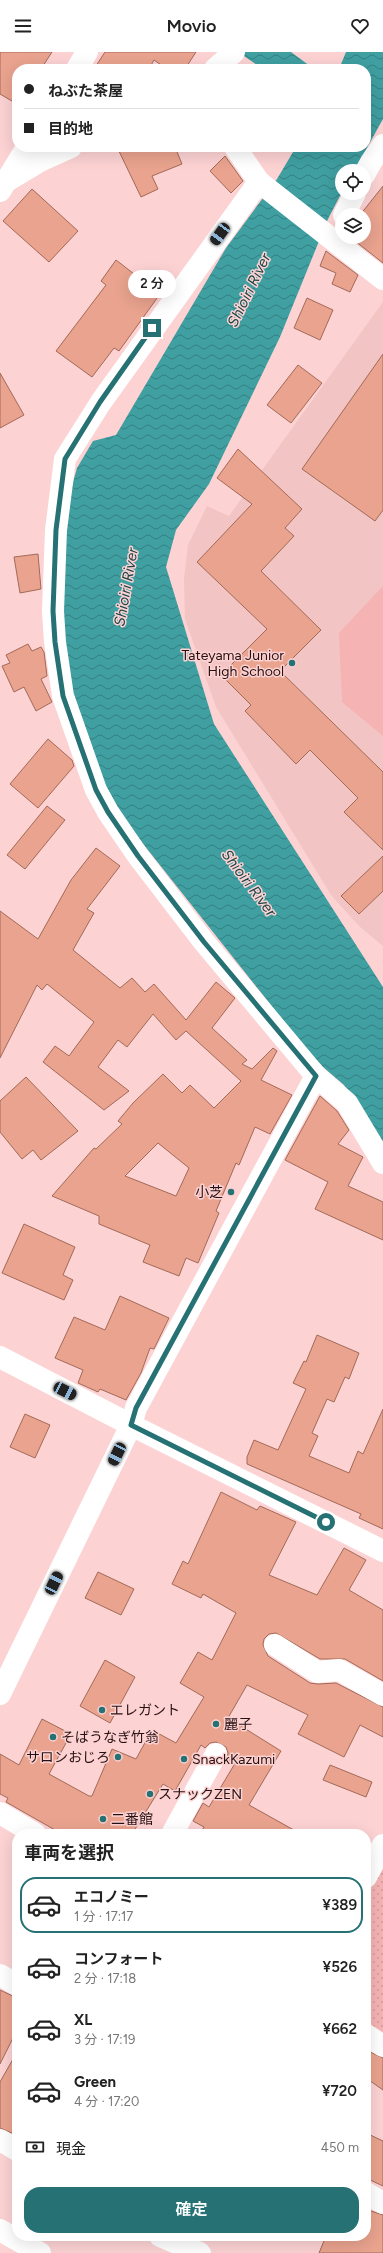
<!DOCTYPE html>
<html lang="ja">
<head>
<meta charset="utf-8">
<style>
	body { margin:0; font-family:Figtree,"Noto Sans JP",sans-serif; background:#f2f2f2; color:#222; height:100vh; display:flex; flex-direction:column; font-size:15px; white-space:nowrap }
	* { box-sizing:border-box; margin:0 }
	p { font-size:13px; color:#767676 }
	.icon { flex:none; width:22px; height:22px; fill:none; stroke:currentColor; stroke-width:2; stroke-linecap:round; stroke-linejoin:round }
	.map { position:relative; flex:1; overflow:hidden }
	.details { position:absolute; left:12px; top:1777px; width:359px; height:412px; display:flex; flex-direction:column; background:#fff; border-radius:16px; box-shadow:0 4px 16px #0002 }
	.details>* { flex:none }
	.hud { position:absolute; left:12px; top:12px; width:359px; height:88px; border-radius:16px; box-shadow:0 4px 16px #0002; display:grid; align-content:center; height:88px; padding:0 12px; background:#fff }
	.tools { position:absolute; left:335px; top:112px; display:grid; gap:8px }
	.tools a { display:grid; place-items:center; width:36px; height:36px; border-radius:50%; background:#fff; box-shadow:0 4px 16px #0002; font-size:20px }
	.end { position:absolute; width:18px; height:18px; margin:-9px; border:5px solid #267173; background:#fff; box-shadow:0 0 0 2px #fff }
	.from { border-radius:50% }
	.bubble { position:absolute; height:28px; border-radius:14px; background:#fff; box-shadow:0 4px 16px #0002; font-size:13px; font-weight:600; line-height:28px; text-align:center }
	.car { position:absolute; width:12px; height:24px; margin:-12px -6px; border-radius:5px; box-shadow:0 0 3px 1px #0007; background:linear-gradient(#222 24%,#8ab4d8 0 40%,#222 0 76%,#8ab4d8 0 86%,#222 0) }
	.hud b { display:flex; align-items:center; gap:14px; height:38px; font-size:15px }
	.hud b+b { border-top:1px solid #e0e0e0 }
	.hud i { width:10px; height:10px; background:#222 }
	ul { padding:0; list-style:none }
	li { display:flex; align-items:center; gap:12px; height:56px; margin:0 8px 6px; padding:0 4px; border:2px solid transparent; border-radius:16px }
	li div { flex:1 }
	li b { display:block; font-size:15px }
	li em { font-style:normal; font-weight:600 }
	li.current { border-color:#267173 }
	li>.icon { width:36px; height:36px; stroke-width:1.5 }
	h2 { padding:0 12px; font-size:18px; line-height:48px }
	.pay { display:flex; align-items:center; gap:10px; height:44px; padding:0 12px; font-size:15px }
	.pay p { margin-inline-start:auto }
	.button { display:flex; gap:8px; margin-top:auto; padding:8px 12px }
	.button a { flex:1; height:46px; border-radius:16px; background:#267173; color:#fff; font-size:16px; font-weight:600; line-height:46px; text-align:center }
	header { display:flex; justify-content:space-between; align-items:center; height:52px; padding:0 12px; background:#fff; font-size:18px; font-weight:600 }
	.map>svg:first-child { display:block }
	.built { fill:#f2c4c4 }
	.grass { fill:url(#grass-dots) }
	.pitch { fill:#f6b3b4 }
	.water { fill:url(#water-waves) }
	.building { fill:#e9a38e; stroke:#a26a58; fill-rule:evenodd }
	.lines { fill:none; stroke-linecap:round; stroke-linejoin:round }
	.minor { stroke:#fff; stroke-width:22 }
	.highway { stroke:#fff; stroke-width:22 }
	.route { stroke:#267173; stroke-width:5 }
	.poi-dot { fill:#267173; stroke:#fcd2d3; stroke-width:1.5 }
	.labels { text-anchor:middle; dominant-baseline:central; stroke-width:3; stroke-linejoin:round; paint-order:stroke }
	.poi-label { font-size:14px; fill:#271011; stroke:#fcd2d3; text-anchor:start }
	.water-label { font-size:15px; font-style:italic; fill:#194546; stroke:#fcd2d3 }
</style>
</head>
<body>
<header><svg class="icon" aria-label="menu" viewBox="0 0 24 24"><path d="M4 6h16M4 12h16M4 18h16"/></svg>Movio<svg class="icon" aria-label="heart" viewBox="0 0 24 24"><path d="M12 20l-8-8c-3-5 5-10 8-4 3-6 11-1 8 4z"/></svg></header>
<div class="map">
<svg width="383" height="2201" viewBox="0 0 383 2201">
	<defs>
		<pattern id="grass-dots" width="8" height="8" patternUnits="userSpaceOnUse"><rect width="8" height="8" fill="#f6b3b4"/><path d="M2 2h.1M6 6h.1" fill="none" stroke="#d3999a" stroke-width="1.8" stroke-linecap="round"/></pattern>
		<pattern id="water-waves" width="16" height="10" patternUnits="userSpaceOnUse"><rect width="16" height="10" fill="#3f9fa1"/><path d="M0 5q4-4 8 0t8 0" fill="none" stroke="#358082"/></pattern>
	</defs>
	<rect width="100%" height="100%" fill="#fcd2d3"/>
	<polygon class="built" points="383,250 383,894 359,874 331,843 216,655 185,567 184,527 188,493 207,454 229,464"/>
	<polygon class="grass" points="383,1812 383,1980 366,1969 366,1844"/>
	<polygon class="pitch" points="383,534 383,684 342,650 339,581"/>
	<g class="water">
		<polygon points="238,0 291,0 314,17 263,17"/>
		<polygon points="346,0 383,0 383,67 354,119 342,119 342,140 328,167 280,285 209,432 176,478 166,515 214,672 383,935 383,1099 344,1033 323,1015 305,996 144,793 123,765 93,711 69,628 61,565 60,476 77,416 93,389 116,383 226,196 277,127 296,95 366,95 366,17 339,17"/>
	</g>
	<g class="building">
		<polygon points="0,0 52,0 41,17 17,17 17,52 0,42"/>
		<polygon points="105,0 196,0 185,17 167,17 154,8 149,17 94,17"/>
		<polygon points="117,95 175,95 182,112 152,124 158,137 141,145"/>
		<polygon points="225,104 243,129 231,141 210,119"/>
		<polygon points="383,134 383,211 350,185 364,185 364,163 360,163"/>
		<polygon points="32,137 78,179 49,210 3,169"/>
		<polygon points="326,199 358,223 350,240 332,232 336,221 320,214"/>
		<polygon points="116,208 160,242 119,299 114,296 92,325 56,299 106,233 101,229"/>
		<polygon points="307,246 333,258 320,288 294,276"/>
		<polygon points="383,302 383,458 375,469 302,417"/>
		<polygon points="298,313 322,331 291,371 267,353"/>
		<polygon points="0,321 24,363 0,376"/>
		<polygon points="238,397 302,457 285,476 294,484 261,519 321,578 280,619 383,720 383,798 344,760 358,746 310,698 296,712 245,659 251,653 221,623 267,577 197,510 252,452 217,426"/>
		<polygon points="38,502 41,537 20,541 14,505"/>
		<polygon points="28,592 32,599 41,595 44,600 47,624 41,627 52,650 36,659 24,635 14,640 2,614 10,611 6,603"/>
		<polygon points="48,687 72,708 74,714 38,756 10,732"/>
		<polygon points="47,754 65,768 25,817 7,803"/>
		<path d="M 96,796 L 120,814 L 87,857 L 94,861 L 73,898 L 120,936 L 132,926 L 145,940 L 154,932 L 186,968 L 216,930 L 235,946 L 212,976 L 247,1008 L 242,1012 L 252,1017 L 273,996 L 277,999 L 261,1028 L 292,1043 L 270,1082 L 255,1075 L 239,1113 L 236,1111 L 216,1159 L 219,1161 L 198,1211 L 186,1206 L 179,1224 L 143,1210 L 150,1193 L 99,1172 L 99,1164 L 52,1144 L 94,1096 L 96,1097 L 122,1072 L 118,1069 L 133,1051 L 163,1022 L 182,1041 L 190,1033 L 214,1056 L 241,1029 L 186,979 L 176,988 L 153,962 L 127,995 L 118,988 L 98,1015 L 129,1039 L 104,1058 L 43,1010 L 55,994 L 69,1004 L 94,970 L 47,932 L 42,938 L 37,933 L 0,1006 L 0,859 L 38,887 L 71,828 ZM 158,1091 L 189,1116 L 176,1144 L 125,1124 Z"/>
		<polygon points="383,804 383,839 359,862 341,844"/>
		<polygon points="26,1025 78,1079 41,1108 33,1098 22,1107 0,1080 0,1049"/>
		<polygon points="320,1044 337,1059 349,1078 338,1092 363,1105 348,1134 383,1150 383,1188 315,1157 328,1130 285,1108"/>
		<polygon points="24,1172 75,1195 63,1223 73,1228 64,1248 2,1221"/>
		<polygon points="120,1244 169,1266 154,1297 150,1296 141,1321 126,1348 100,1337 98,1340 78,1331 83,1318 55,1306 74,1265 105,1278"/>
		<polygon points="317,1283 359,1301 349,1327 345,1325 334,1350 327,1347 312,1381 318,1384 309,1404 349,1421 358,1399 363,1402 383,1357 383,1477 359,1466 361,1462 247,1412 247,1405 254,1388 278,1398 306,1337 293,1331 304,1309 306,1310"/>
		<polygon points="25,1362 50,1373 35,1406 10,1395"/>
		<polygon points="221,1440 257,1458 260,1454 296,1470 269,1523 317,1543 344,1496 366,1508 349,1538 383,1558 383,1629 345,1607 320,1607 276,1581 269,1582 264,1587 263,1593 268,1604 310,1631 318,1632 336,1631 383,1655 383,1685 360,1673 344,1705 298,1682 308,1663 247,1633 228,1666 281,1699 249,1753 301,1782 200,1782 204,1775 193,1769 203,1751 209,1755 234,1713 227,1709 228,1701 226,1695 216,1690 210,1691 205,1696 201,1693 175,1739 163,1732 132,1782 62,1782 6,1750 8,1746 0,1742 0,1702 19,1713 42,1667 71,1682 49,1722 89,1744 92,1744 112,1697 136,1707 152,1678 176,1691 204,1645 180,1631 198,1600 212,1608 236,1561 203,1542 201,1546 172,1532 183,1509 188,1512"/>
		<polygon points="98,1520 134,1537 121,1563 85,1546"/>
		<polygon points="105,1608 135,1625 110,1671 80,1654"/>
		<polygon points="330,1713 372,1730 366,1745 323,1728"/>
		<polygon points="0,1938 17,1946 17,1978 0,2012"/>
		<polygon points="366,1998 383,2006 383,2038 366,2026"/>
		<polygon points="17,2000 17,2076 14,2082 0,2076 0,2030"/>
		<polygon points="366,2081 383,2089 383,2134 366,2126"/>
		<polygon points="371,2159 383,2163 383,2201 319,2201 326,2184 366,2184 366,2168"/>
	</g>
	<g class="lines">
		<g class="minor">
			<polyline points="215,17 234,0"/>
			<polyline points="235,95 259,130 383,227"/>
			<polyline points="364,123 371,110 383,93"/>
			<polyline points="5,130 40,109 71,95"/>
			<polyline points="344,163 355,141"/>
			<polyline points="316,1024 347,1051 383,1111"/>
			<polyline points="0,1305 131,1373 383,1499"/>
			<polyline points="275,1593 317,1620 339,1618 383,1643"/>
			<polyline points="0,1642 131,1373 136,1356 316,1024 204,890 138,804 108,760 96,738 63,644 55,590 53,559 56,478 65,407 101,350 259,130"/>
			<polyline points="0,1761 35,1782"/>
			<polyline points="172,1782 216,1702"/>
			<polyline points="366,1825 383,1793"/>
			<polyline points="0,1923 17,1933"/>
			<polyline points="366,1983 383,1994"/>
			<polyline points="0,2088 17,2098"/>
			<polyline points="366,2141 383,2151"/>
			<polyline points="0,2178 40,2201"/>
			<polyline points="160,2184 200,2201"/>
		</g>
		<g class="highway">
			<polyline points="77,17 87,0"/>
			<polyline points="0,139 27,95"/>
		</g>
	</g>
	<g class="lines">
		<polyline class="route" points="152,276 100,350 65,407 56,478 53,559 55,590 63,644 96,738 108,760 138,804 204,890 316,1024 136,1356 131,1373 326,1470"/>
	</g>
	<g class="poi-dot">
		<circle cx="292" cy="611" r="4"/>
		<circle cx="231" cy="1140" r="4"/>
		<circle cx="102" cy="1658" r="4"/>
		<circle cx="216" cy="1672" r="4"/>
		<circle cx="53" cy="1685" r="4"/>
		<circle cx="118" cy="1705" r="4"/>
		<circle cx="184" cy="1707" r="4"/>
		<circle cx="150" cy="1742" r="4"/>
		<circle cx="103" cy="1767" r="4"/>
	</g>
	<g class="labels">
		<g class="poi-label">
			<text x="284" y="603" text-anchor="end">Tateyama Junior<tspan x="284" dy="16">High School</tspan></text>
			<text x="223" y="1140" text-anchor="end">小芝</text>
			<text x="110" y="1658">エレガント</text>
			<text x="224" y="1672">麗子</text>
			<text x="61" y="1685">そばうなぎ竹翁</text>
			<text x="110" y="1705" text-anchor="end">サロンおじろ</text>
			<text x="192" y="1707">SnackKazumi</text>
			<text x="158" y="1742">スナックZEN</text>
			<text x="111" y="1767">二番館</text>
		</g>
		<g class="water-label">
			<text transform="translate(249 238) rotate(-64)">Shioiri River</text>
			<text transform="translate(126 535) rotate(-80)">Shioiri River</text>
			<text transform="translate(249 831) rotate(53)">Shioiri River</text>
		</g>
	</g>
</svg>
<div class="tools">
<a><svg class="icon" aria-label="locate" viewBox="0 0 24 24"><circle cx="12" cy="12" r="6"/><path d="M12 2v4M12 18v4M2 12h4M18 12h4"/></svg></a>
<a><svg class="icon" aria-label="layers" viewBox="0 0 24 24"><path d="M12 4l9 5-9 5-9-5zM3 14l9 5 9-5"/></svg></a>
</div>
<i class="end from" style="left:326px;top:1470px"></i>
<i class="end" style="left:152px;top:276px"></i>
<div class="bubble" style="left:128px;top:218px;width:48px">2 分</div>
<i class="car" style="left:220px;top:182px;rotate:216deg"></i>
<i class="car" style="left:65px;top:1339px;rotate:117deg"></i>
<i class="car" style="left:117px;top:1402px;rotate:206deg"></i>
<i class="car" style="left:54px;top:1531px;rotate:26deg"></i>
<div class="hud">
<b><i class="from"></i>ねぶた茶屋</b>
<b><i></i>目的地</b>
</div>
<section class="details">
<h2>車両を選択</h2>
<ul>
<li class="current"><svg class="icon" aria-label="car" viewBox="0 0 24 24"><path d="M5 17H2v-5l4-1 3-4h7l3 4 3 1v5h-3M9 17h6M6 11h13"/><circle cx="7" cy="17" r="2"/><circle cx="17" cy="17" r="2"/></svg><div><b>エコノミー</b><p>1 分 · 17:17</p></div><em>¥389</em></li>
<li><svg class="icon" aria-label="car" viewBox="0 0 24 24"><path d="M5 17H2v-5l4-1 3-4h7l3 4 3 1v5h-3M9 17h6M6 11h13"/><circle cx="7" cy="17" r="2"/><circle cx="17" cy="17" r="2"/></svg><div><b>コンフォート</b><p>2 分 · 17:18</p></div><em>¥526</em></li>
<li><svg class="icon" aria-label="car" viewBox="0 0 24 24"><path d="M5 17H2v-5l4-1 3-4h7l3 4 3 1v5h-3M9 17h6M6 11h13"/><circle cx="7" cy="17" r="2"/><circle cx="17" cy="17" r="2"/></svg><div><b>XL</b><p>3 分 · 17:19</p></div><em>¥662</em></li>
<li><svg class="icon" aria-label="car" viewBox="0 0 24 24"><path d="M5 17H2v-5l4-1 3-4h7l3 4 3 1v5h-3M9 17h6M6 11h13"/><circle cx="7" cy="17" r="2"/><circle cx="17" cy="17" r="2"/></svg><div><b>Green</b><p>4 分 · 17:20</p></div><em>¥720</em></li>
</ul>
<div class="pay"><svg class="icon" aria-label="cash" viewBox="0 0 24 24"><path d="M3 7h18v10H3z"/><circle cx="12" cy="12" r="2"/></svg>現金<p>450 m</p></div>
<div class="button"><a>確定</a></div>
</section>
</div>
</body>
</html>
